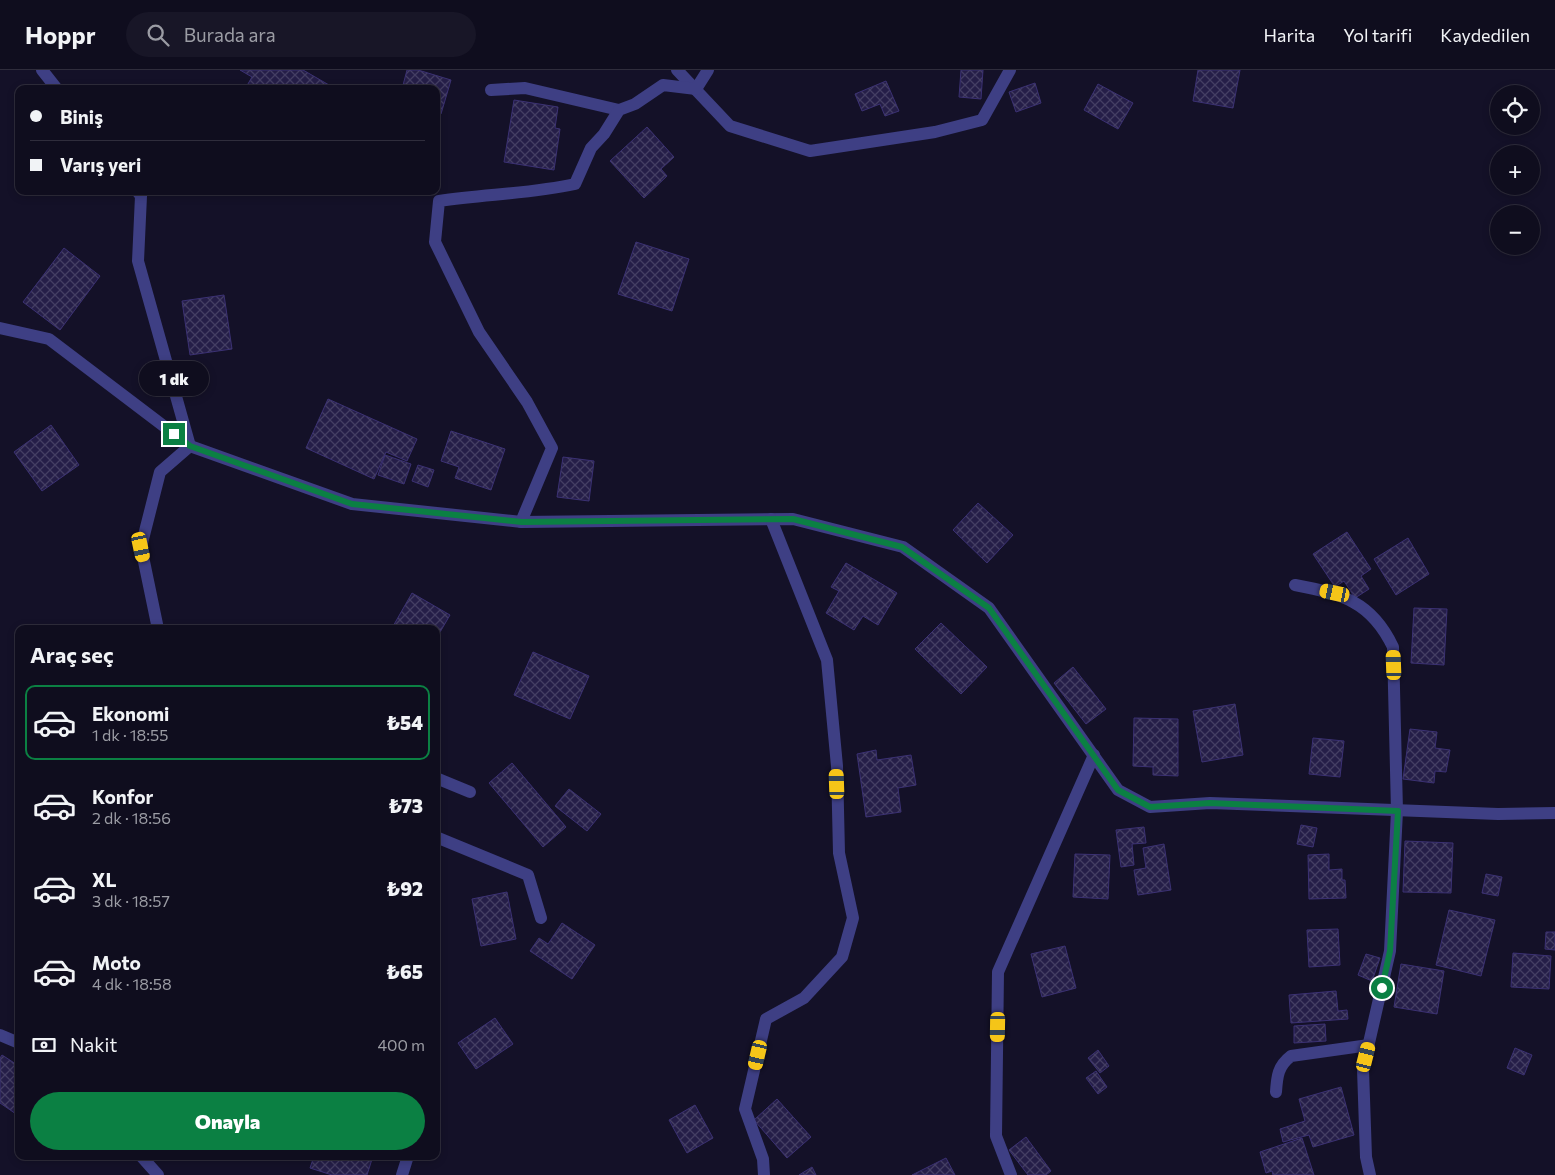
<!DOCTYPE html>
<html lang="tr">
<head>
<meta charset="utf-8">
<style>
	body { margin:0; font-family:Commissioner,sans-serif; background:#181627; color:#f1f3f6; height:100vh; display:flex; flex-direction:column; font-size:19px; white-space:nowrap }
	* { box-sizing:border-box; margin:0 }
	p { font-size:16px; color:#9b9ca4 }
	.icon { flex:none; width:28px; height:28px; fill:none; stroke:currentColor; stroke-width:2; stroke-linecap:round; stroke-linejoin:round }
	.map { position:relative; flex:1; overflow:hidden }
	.sheet { position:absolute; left:15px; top:555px; width:425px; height:535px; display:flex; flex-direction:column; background:#0f0d1e; border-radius:10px; box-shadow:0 2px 8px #0003,0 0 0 1px #2f2d3c }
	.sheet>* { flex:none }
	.banner { position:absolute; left:15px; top:15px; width:425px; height:110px; border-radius:10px; box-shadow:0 2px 8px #0003,0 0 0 1px #2f2d3c; display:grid; align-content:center; height:110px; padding:0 15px; background:#0f0d1e }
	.controls { position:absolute; left:1490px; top:15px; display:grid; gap:10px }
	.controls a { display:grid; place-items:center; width:50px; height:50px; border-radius:50%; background:#0f0d1e; box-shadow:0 2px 8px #0003,0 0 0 1px #2f2d3c; font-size:25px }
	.end { position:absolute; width:22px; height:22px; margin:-11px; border:6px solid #0b8043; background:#fff; box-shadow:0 0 0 2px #fff }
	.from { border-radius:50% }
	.bubble { position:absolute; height:35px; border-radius:18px; background:#0f0d1e; box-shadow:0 2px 8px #0003,0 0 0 1px #2f2d3c; font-size:16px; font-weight:800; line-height:35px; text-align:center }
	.car { position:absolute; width:15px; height:30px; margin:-15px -8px; border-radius:6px; box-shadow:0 0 4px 1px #0007; background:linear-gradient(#f5c518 24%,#345 0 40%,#f5c518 0 76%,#345 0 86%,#f5c518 0) }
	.banner b { display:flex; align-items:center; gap:18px; height:48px; font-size:19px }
	.banner b+b { border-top:1px solid #2f2d3c }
	.banner i { width:12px; height:12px; background:#f1f3f6 }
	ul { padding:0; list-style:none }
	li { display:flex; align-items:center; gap:15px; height:75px; margin:0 10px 8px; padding:0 5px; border:2px solid transparent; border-radius:10px }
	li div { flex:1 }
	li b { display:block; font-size:19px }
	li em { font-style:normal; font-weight:800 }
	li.selected { border-color:#0b8043 }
	li>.icon { width:45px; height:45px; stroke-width:1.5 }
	h2 { padding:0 15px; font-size:22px; line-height:60px }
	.pay { display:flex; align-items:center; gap:12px; height:55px; padding:0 15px; font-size:19px }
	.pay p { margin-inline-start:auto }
	.action { display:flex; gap:10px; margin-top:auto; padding:10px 15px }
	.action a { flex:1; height:58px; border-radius:30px; background:#0b8043; color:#fff; font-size:20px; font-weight:800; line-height:58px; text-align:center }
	header { display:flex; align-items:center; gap:30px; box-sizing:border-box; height:70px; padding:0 25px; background:#0f0d1e; border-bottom:1px solid #2f2d3c }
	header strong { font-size:24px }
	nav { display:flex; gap:28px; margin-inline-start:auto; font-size:18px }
	.search { width:350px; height:45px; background:#181627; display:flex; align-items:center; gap:12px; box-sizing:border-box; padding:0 18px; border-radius:28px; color:#9b9ca4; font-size:19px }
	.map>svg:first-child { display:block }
	.building { fill:url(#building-cross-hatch); stroke:#3b3173 }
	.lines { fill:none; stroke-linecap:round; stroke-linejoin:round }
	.lane { stroke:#3e3f84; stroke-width:12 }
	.street { stroke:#3e3f84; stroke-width:12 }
	.route { stroke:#0b8043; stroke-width:6 }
</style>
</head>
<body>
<header>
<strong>Hoppr</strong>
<div class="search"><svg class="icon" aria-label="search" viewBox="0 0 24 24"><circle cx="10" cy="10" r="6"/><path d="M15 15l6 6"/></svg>Burada ara</div>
<nav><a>Harita</a><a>Yol tarifi</a><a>Kaydedilen</a></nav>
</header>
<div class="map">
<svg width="1555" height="1105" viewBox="0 0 1555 1105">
	<defs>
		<pattern id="building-cross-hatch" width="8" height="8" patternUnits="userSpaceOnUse" patternTransform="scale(1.25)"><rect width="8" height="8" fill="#251e48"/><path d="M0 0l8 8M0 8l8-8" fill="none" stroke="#443e63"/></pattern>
	</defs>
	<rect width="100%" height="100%" fill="#141128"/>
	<g class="building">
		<polygon points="240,0 303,0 336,19 245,19 252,7"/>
		<polygon points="407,0 418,0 451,10 441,44 436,43 436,19 402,19"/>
		<polygon points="961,0 983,0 981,29 959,27"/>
		<polygon points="1198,0 1240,0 1233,38 1193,31"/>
		<polygon points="886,11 899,41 885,46 880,34 862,41 855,24"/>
		<polygon points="1035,13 1041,33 1016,42 1009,22"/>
		<polygon points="1098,14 1133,33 1118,59 1084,40"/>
		<polygon points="514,30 558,37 555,58 560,59 554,100 504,92"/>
		<polygon points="647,57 674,87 661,99 667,106 644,128 610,91"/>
		<polygon points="636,172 689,189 672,241 618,224"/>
		<polygon points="64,178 100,206 60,260 23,232"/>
		<polygon points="224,225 232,279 190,285 182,231"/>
		<polygon points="328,329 417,369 407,391 386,382 374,409 306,378"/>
		<polygon points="51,355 79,395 42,421 14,382"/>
		<polygon points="451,361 505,379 491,420 455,408 459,397 441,391"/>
		<polygon points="385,385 411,394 404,414 378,405"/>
		<polygon points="563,387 594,391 589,431 557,427"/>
		<polygon points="418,395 434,400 428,417 412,411"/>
		<polygon points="978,433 1013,465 987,493 953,460"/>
		<polygon points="1347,462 1371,499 1361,506 1369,519 1355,528 1344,511 1335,517 1313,484"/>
		<polygon points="1408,468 1429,504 1396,525 1374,489"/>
		<polygon points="846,493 897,523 878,555 863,546 854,560 826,543 839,521 831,517"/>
		<polygon points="412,523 450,545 436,569 436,559 392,558"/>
		<polygon points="1414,538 1447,539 1444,595 1411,593"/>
		<polygon points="941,553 987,597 961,624 915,579"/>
		<polygon points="533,582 589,606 570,649 514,625"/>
		<polygon points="1073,597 1106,639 1086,654 1054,613"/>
		<polygon points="1235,634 1243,685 1202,692 1193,641"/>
		<polygon points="1134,648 1178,649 1178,706 1153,705 1153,697 1133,696"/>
		<polygon points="1410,659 1437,662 1435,678 1450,680 1446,702 1435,701 1434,713 1403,709"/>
		<polygon points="1313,668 1344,671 1340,707 1309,704"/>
		<polygon points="876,680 877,690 911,685 916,715 898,718 901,742 866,747 857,684"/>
		<polygon points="512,693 566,757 543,777 489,713"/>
		<polygon points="569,719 601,744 587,761 555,736"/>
		<polygon points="1301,755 1317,758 1313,777 1297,774"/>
		<polygon points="1144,757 1146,773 1132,774 1134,795 1121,797 1116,760"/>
		<polygon points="1405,771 1453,773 1451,823 1403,822"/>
		<polygon points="1164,774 1171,820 1138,825 1134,800 1146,798 1143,778"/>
		<polygon points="1075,784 1110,785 1108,829 1073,827"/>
		<polygon points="1329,784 1329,800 1342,799 1342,810 1345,810 1346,828 1309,829 1308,785"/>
		<polygon points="1486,804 1502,807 1498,826 1482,823"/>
		<polygon points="507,822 516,869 481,876 472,829"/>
		<polygon points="1449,840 1495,850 1481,906 1436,895"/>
		<polygon points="562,853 595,875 572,909 530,881 539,868 548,874"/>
		<polygon points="1338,859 1340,895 1309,897 1307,860"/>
		<polygon points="1546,862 1555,862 1555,880 1545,879"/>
		<polygon points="1065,876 1076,918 1042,927 1031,884"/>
		<polygon points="1513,883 1551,886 1549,919 1511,917"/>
		<polygon points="1366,884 1380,888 1372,911 1358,905"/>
		<polygon points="1401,894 1444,901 1437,944 1394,937"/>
		<polygon points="1336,921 1338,941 1347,940 1348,949 1291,953 1289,925"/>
		<polygon points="495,948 513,974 476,999 458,973"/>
		<polygon points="1325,954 1326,971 1294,973 1294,956"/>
		<polygon points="1515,978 1532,985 1524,1005 1507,998"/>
		<polygon points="1098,980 1109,996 1100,1003 1088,988"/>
		<polygon points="2,985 19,996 19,1046 0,1033 0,988"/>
		<polygon points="1096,1001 1107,1017 1098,1024 1086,1008"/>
		<polygon points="1341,1017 1354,1065 1313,1077 1309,1065 1283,1072 1280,1059 1305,1051 1299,1029"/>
		<polygon points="777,1029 811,1067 787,1088 754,1050"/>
		<polygon points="695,1035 713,1068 687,1083 669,1050"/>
		<polygon points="1026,1067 1051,1101 1046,1105 1028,1105 1009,1080"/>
		<polygon points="1302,1068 1314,1105 1273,1105 1272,1101 1266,1103 1260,1082"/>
		<polygon points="314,1086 373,1086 367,1105 332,1105 310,1098"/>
		<polygon points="946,1088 955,1105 912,1105"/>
		<polygon points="812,1097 816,1105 799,1105"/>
	</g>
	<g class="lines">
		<g class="lane">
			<path d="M 1295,515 C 1342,524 1371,531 1393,577 L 1397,741"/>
			<path d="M 1276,1022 C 1277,1006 1278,996 1291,986 L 1369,975"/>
		</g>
		<g class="street">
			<polyline points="42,0 57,19"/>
			<polyline points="677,0 730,56 810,81 935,62 982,50 1010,0"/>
			<polyline points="491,20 525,18 619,40"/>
			<polyline points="137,121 141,126 138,191 190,376"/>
			<polyline points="0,258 49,269 190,376 352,434 522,452 793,449 903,477 989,538 1118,720 1150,737 1210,733 1498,744 1555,743"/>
			<path d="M 521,452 L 552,378 L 527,332 L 479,262 L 435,172 L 439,131 C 485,124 530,124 575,114 L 591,78 L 604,64 L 619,40 L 635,34 L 663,15 L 696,19 L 708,0"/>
			<polyline points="158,559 141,477 160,402 190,376"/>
			<polyline points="436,708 470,722"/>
			<polyline points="436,767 528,805 541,848"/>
			<polyline points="0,965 19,973"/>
			<polyline points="141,1086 158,1105"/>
			<polyline points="402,1105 408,1086"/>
			<polyline points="764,1105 763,1089 745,1039 766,949 804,928 842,887 853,848 839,783 837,696 827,590 771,449"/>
			<polyline points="1011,1105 996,1066 998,902 1094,685"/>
			<polyline points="1370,1105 1366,1087 1363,999 1390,881 1397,741"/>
		</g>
	</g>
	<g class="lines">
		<polyline class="route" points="174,364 190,376 352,434 522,452 793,449 902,477 989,538 1118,720 1150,737 1210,733 1398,741 1390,881 1382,918"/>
	</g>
</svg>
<div class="controls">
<a><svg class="icon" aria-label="locate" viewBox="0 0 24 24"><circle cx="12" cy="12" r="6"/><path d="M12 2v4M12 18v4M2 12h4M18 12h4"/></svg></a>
<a>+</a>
<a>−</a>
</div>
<i class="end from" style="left:1382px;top:918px"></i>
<i class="end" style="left:174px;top:364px"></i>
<div class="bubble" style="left:139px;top:291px;width:70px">1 dk</div>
<i class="car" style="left:141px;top:477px;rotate:168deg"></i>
<i class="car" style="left:1335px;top:523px;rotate:282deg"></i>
<i class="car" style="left:1394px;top:595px;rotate:358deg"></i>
<i class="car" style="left:837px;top:714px;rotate:358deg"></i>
<i class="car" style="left:998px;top:957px;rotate:181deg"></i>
<i class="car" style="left:758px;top:985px;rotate:193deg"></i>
<i class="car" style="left:1366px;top:987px;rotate:14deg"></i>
<div class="banner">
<b><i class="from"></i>Biniş</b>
<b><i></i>Varış yeri</b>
</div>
<section class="sheet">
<h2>Araç seç</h2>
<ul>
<li class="selected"><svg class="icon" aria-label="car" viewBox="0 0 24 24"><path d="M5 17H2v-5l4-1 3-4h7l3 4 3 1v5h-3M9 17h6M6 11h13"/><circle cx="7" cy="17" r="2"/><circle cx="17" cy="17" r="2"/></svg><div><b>Ekonomi</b><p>1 dk · 18:55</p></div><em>₺54</em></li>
<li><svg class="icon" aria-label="car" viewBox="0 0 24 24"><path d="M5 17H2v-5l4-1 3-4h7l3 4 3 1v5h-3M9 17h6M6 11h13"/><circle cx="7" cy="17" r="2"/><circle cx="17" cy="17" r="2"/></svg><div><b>Konfor</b><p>2 dk · 18:56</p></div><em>₺73</em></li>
<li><svg class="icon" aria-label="car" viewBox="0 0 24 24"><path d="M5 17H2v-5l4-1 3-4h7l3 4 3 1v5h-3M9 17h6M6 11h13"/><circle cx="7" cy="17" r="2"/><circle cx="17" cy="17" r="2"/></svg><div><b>XL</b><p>3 dk · 18:57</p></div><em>₺92</em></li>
<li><svg class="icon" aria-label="car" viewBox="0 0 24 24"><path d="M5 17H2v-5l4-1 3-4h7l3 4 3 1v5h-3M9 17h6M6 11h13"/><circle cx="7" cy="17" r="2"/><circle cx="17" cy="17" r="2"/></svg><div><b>Moto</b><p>4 dk · 18:58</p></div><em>₺65</em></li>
</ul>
<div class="pay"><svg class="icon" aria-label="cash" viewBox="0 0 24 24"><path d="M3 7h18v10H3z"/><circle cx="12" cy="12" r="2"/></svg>Nakit<p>400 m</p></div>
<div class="action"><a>Onayla</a></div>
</section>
</div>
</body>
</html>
